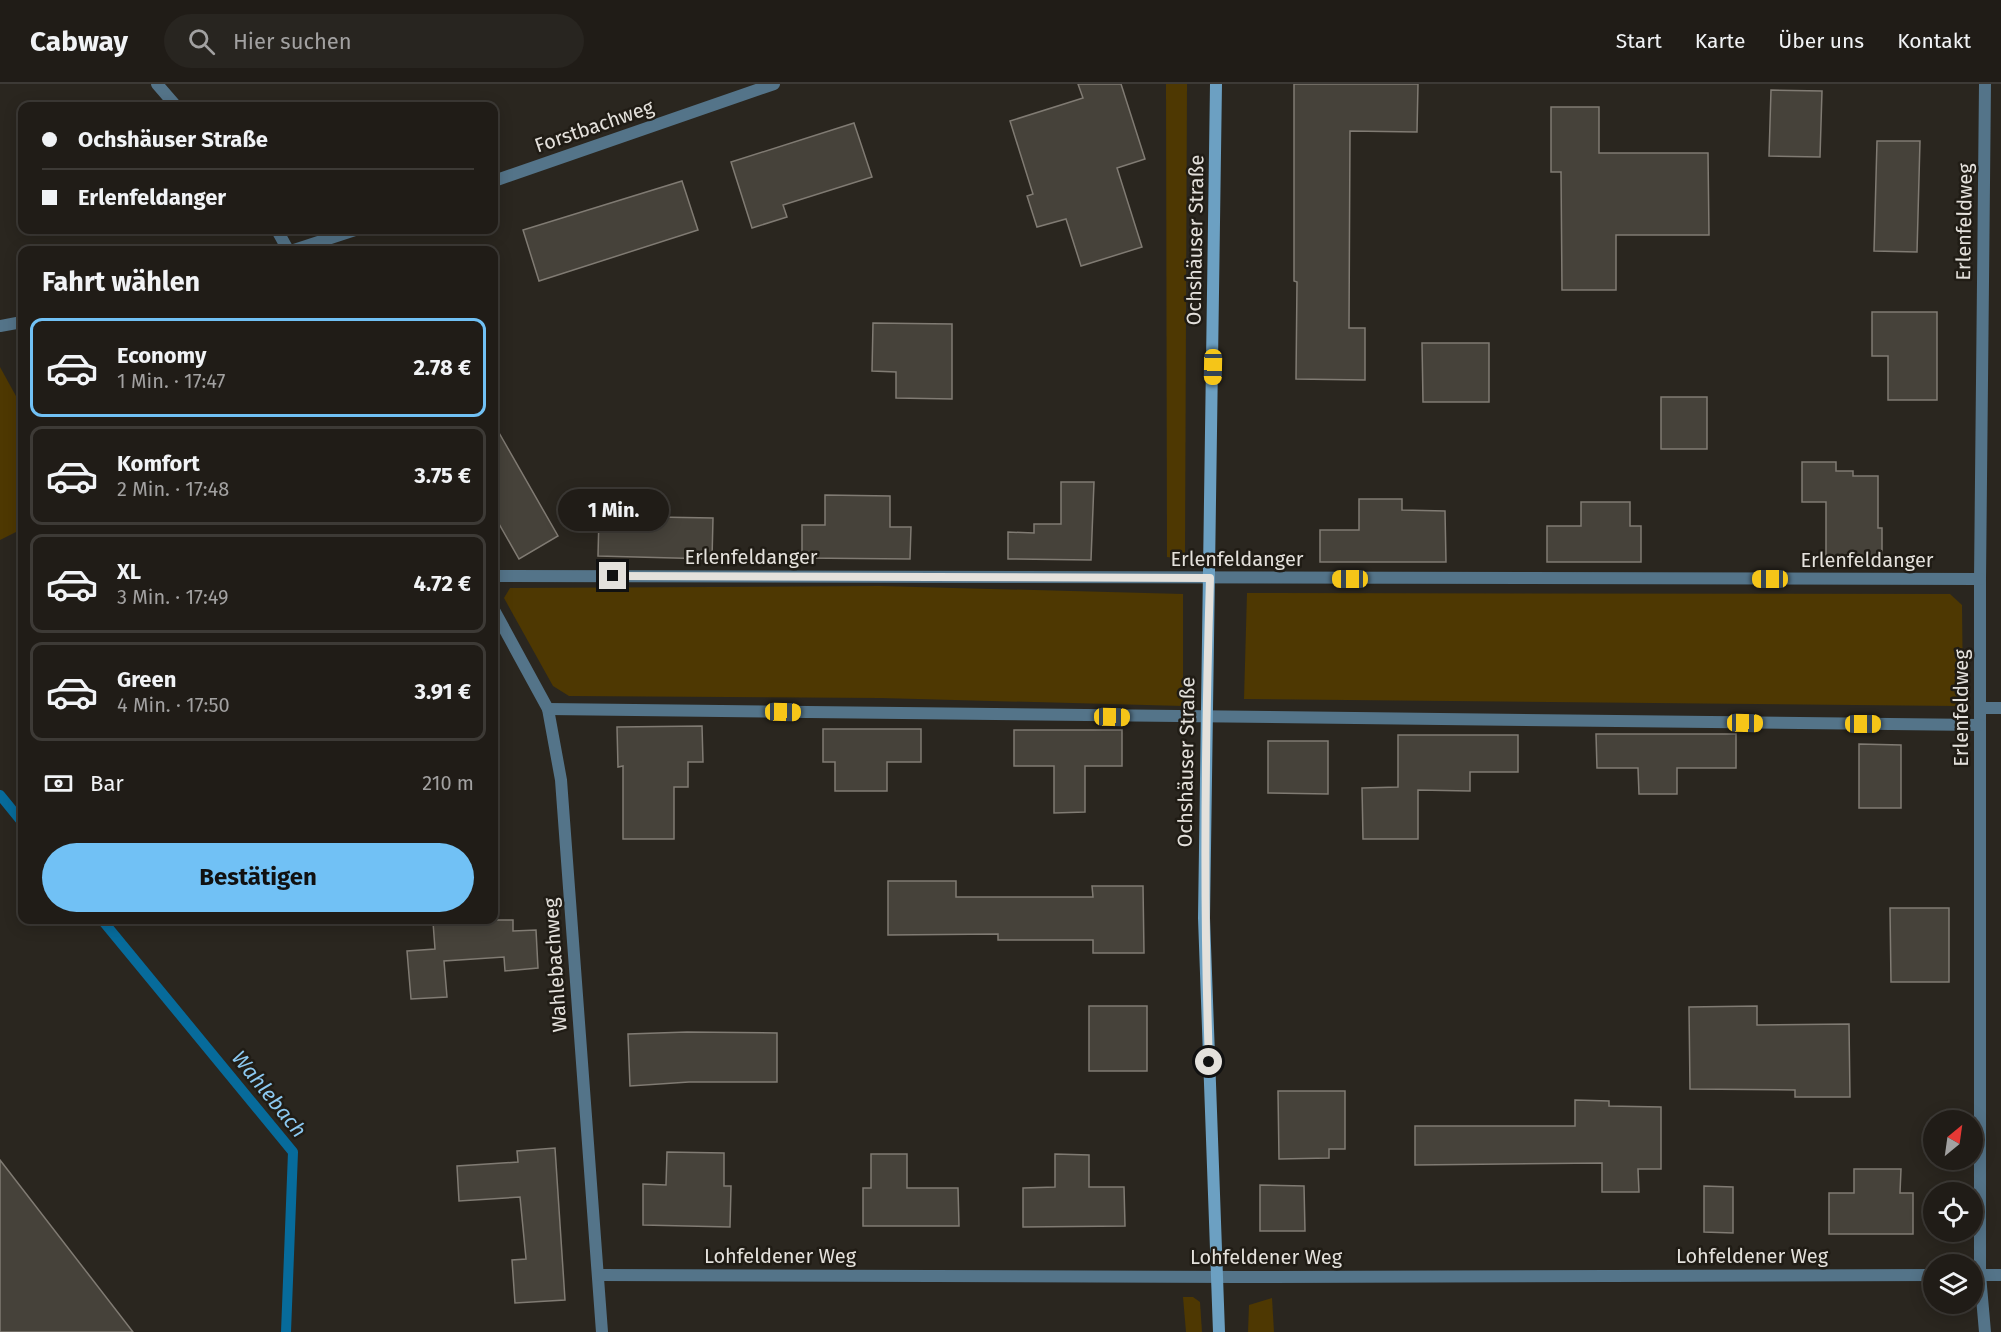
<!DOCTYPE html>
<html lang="de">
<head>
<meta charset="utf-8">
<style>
	body { margin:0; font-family:"Fira Sans",sans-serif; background:#282520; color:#f1f3f6; height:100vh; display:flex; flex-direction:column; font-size:22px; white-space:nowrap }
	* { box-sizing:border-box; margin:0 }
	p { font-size:20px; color:#a2a1a1 }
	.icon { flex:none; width:33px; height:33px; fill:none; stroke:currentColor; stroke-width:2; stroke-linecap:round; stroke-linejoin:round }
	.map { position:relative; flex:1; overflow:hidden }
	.drawer { position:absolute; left:18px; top:162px; width:480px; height:678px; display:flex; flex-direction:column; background:#201c17; border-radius:12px; box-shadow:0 3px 15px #0003,0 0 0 2px #3d3a36 }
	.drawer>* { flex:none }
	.hud { position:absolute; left:18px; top:18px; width:480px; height:132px; border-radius:12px; box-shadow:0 3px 15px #0003,0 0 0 2px #3d3a36; display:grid; align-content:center; height:132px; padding:0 24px; background:#201c17 }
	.needle { width:39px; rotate:29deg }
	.tools { position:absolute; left:1923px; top:1026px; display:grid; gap:12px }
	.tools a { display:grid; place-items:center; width:60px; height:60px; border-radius:50%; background:#201c17; box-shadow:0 3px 15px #0003,0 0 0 2px #3d3a36; font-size:30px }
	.end { position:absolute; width:27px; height:27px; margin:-14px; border:8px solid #e4e1dc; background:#111; box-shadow:0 0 0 3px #111 }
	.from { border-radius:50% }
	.bubble { position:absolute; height:42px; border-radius:21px; background:#201c17; box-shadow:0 3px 15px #0003,0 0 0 2px #3d3a36; font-size:20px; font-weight:700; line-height:42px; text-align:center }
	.car { position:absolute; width:18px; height:36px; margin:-18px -9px; border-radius:8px; box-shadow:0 0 4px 2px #0007; background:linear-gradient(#f5c518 24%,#345 0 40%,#f5c518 0 76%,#345 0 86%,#f5c518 0) }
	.hud b { display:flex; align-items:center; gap:21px; height:57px; font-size:22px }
	.hud b+b { border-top:2px solid #3d3a36 }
	.hud i { width:15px; height:15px; background:#f1f3f6 }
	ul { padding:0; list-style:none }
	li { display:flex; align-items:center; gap:18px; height:99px; margin:0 12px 9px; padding:0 12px; border:3px solid #3d3a36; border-radius:12px }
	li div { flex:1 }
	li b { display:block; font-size:22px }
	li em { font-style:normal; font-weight:700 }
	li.selected { border-color:#71c1f5 }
	li>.icon { width:54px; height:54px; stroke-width:1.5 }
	h2 { padding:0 24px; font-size:27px; line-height:72px }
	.pay { display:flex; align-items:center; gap:15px; height:66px; padding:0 24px; font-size:22px }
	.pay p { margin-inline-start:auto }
	.button { display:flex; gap:12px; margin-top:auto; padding:12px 24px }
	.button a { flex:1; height:69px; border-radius:36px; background:#71c1f5; color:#111; font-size:24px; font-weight:700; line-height:69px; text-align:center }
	header { display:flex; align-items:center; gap:36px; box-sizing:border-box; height:84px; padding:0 30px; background:#201c17; border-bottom:2px solid #3d3a36 }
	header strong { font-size:28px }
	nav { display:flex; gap:33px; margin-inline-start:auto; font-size:21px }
	.search { width:420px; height:54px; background:#282520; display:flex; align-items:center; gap:15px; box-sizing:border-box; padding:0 21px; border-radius:33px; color:#a2a1a1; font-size:22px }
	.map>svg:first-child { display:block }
	.green { fill:#4e3802 }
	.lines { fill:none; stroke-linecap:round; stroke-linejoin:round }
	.stream { stroke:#076b9b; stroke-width:10 }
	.building { fill:#46423a; stroke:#807b73; stroke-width:1.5 }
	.service { stroke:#547489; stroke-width:12 }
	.minor { stroke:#547489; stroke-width:12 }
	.tertiary { stroke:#547489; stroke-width:12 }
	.secondary { stroke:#6ca0c2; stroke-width:12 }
	.route { stroke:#e4e1dc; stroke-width:8 }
	.labels { text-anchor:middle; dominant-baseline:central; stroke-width:5; stroke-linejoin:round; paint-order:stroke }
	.street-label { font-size:20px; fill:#e4e1dc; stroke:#201c15 }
	.water-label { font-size:21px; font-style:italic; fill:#8cc9f1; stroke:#201c15 }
</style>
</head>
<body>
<header>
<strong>Cabway</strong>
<div class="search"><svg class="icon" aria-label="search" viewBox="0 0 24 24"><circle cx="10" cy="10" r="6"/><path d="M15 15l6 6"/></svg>Hier suchen</div>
<nav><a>Start</a><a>Karte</a><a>Über uns</a><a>Kontakt</a></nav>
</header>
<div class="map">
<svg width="2001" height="1248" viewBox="0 0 2001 1248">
	<rect width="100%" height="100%" fill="#2a261f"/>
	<g class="green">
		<polygon points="1166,0 1187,0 1185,470 1183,475 1167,473"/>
		<polygon points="0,283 22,323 22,445 0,456"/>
		<polygon points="880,502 1183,510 1183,622 881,614 569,612 553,602 504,514 510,504"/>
		<polygon points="1247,509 1950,510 1962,521 1963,609 1956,622 1244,615"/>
		<polygon points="1183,1213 1193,1213 1200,1218 1202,1248 1186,1248"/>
		<polygon points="1272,1214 1274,1248 1248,1248 1249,1221"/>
	</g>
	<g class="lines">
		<g class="stream">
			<polyline points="0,711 22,738"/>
			<polyline points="102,836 293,1068 286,1248"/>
		</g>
	</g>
	<g class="building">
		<polygon points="1078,0 1121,0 1145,75 1117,84 1142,163 1081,182 1066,135 1037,143 1027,112 1033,110 1010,37 1083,14"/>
		<polygon points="1294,0 1418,0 1417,48 1350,47 1349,244 1365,244 1365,296 1296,295 1297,198 1294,197"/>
		<polygon points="1771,6 1822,7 1820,73 1769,72"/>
		<polygon points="1551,23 1599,23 1599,69 1708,69 1709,151 1616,151 1616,206 1562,206 1561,88 1551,88"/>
		<polygon points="854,39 872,93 783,121 787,133 752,144 731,78"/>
		<polygon points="1877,57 1920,57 1917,168 1874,167"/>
		<polygon points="682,97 698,146 539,197 523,146"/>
		<polygon points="1872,228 1937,228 1937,316 1888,316 1888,272 1872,272"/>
		<polygon points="873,239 952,240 952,315 896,314 896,288 872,287"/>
		<polygon points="1422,259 1489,259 1489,318 1423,318"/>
		<rect x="1661" y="313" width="46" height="52"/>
		<polygon points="494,340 558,452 519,475 494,431"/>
		<polygon points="1802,378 1836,378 1836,387 1853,387 1853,392 1878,392 1878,444 1882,444 1882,479 1826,479 1826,418 1802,418"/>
		<polygon points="1061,398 1094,398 1091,476 1008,475 1008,448 1034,449 1034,440 1061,440"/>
		<polygon points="825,411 890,412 890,443 911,443 910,475 802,474 802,441 825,441"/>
		<polygon points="1359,415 1402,415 1402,426 1445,427 1446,478 1320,478 1320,446 1359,446"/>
		<polygon points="1581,418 1630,418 1630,442 1641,442 1641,478 1547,478 1547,442 1581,442"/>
		<polygon points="599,432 713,434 712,475 598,472"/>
		<polygon points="702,642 703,678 688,678 688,703 674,703 674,755 623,755 623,682 618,683 617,643"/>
		<polygon points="823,645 921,645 921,678 887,678 887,707 835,707 835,678 823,678"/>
		<polygon points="1014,646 1122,646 1122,682 1085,682 1085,728 1054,729 1054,682 1014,682"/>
		<polygon points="1596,650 1736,650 1736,684 1677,684 1677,710 1639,710 1638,684 1597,684"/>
		<polygon points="1398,651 1518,651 1518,688 1470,688 1470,707 1418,706 1418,755 1363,755 1362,704 1398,703"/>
		<polygon points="1268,657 1328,657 1328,710 1268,709"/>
		<polygon points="1859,660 1901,661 1901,724 1859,724"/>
		<polygon points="888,797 956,797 956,813 1093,813 1092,802 1143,802 1144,869 1093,869 1093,856 998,856 998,850 888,851"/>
		<polygon points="1890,824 1949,824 1949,898 1891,898"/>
		<polygon points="463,836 513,836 513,847 536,846 538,884 505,887 504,873 444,877 447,913 411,915 407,867 435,865 433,838"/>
		<rect x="1089" y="922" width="58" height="65"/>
		<polygon points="1757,922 1757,941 1849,940 1850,1013 1795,1013 1795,1006 1690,1005 1689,923"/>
		<polygon points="687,948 777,949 777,998 689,998 630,1002 628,950"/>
		<polygon points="1278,1007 1345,1007 1345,1065 1329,1065 1329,1074 1279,1075"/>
		<polygon points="1575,1016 1609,1017 1609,1022 1661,1023 1661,1085 1638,1085 1639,1108 1602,1108 1602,1079 1415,1081 1415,1042 1575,1042"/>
		<polygon points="555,1064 565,1216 515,1219 512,1176 526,1175 520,1113 459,1117 457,1082 518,1078 517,1067"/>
		<polygon points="667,1068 724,1069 724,1102 731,1102 730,1143 643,1141 643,1100 666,1101"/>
		<polygon points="871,1070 907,1070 907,1104 958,1104 959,1142 863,1142 863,1104 871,1104"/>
		<polygon points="1055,1070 1089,1071 1089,1103 1124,1103 1125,1142 1023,1143 1023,1104 1055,1103"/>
		<polygon points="0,1076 133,1248 0,1248"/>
		<polygon points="1854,1085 1901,1085 1900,1109 1913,1109 1913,1150 1829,1150 1829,1109 1854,1109"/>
		<polygon points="1260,1101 1304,1102 1305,1147 1260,1147"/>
		<polygon points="1704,1102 1733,1103 1733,1149 1704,1148"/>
	</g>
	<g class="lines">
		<polyline class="service" points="1981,624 2001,624"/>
		<g class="minor">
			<polyline points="157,0 176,22"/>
			<polyline points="1985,0 1980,495 1980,1191 1985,1248"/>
			<polyline points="277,146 288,166"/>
			<polyline points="494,492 1980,495"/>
			<polyline points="494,526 548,625 561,696 602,1248"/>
			<polyline points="548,625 1980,641"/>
			<polyline points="599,1191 1240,1193 1934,1191"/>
			<polyline points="1974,1191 2001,1191"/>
		</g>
		<g class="tertiary">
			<polyline points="494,97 774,0"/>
			<polyline points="294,166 355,146"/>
			<polyline points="0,242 22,238"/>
		</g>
		<polyline class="secondary" points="1216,0 1204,834 1219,1248"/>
	</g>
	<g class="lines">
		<path class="route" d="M 613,492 L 1210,494 C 1205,656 1203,816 1209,978"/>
	</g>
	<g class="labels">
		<g class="street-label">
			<text transform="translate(594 42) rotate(-19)">Forstbachweg</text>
			<text transform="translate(1964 138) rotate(-89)">Erlenfeldweg</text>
			<text transform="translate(1195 156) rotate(-89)">Ochshäuser Straße</text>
			<text x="751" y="473">Erlenfeldanger</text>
			<text x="1237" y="475">Erlenfeldanger</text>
			<text x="1867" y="476">Erlenfeldanger</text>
			<text transform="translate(1961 624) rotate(-90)">Erlenfeldweg</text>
			<text transform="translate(1186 678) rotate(-89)">Ochshäuser Straße</text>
			<text transform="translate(555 881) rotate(-94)">Wahlebachweg</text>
			<text x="780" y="1172">Lohfeldener Weg</text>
			<text x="1752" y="1172">Lohfeldener Weg</text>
			<text x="1266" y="1173">Lohfeldener Weg</text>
		</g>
		<g class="water-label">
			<text transform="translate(269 1010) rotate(51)">Wahlebach</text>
		</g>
	</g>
</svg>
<div class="tools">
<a><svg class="needle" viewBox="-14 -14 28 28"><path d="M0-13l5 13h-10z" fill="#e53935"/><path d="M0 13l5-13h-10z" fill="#a2a1a1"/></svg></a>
<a><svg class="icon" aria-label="locate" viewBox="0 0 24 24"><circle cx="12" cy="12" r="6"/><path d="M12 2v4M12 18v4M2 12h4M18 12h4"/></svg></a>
<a><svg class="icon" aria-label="layers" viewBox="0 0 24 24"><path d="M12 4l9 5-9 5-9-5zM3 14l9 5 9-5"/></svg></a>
</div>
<i class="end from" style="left:1209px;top:978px"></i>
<i class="end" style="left:613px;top:492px"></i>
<div class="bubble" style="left:558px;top:405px;width:111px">1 Min.</div>
<i class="car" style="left:1213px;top:283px;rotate:181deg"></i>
<i class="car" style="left:1350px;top:495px;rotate:270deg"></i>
<i class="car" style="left:1770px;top:495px;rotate:270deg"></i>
<i class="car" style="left:783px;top:628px;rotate:91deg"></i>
<i class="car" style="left:1112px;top:633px;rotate:91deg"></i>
<i class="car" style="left:1745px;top:639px;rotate:91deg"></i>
<i class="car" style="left:1863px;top:640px;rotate:90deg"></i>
<div class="hud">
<b><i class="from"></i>Ochshäuser Straße</b>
<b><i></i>Erlenfeldanger</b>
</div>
<section class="drawer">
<h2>Fahrt wählen</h2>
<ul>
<li class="selected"><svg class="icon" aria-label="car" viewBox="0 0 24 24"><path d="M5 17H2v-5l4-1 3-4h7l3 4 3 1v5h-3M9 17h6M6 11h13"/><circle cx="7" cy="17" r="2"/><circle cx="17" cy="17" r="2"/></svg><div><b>Economy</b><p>1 Min. · 17:47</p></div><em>2.78 €</em></li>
<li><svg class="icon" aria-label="car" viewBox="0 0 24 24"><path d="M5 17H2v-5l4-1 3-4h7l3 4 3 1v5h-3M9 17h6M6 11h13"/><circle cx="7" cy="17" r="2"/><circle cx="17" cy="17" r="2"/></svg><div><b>Komfort</b><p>2 Min. · 17:48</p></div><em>3.75 €</em></li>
<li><svg class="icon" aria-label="car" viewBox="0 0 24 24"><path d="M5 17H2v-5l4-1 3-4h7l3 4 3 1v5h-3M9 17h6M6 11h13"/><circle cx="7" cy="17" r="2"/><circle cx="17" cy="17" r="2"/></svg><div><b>XL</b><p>3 Min. · 17:49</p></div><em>4.72 €</em></li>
<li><svg class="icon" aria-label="car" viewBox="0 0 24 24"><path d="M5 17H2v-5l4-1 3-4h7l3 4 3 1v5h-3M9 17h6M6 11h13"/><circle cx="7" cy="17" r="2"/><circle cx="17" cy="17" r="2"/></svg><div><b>Green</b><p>4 Min. · 17:50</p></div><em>3.91 €</em></li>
</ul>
<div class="pay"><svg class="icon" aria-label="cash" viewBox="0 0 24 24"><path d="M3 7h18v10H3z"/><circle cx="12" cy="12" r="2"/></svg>Bar<p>210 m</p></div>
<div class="button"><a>Bestätigen</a></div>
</section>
</div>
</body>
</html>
